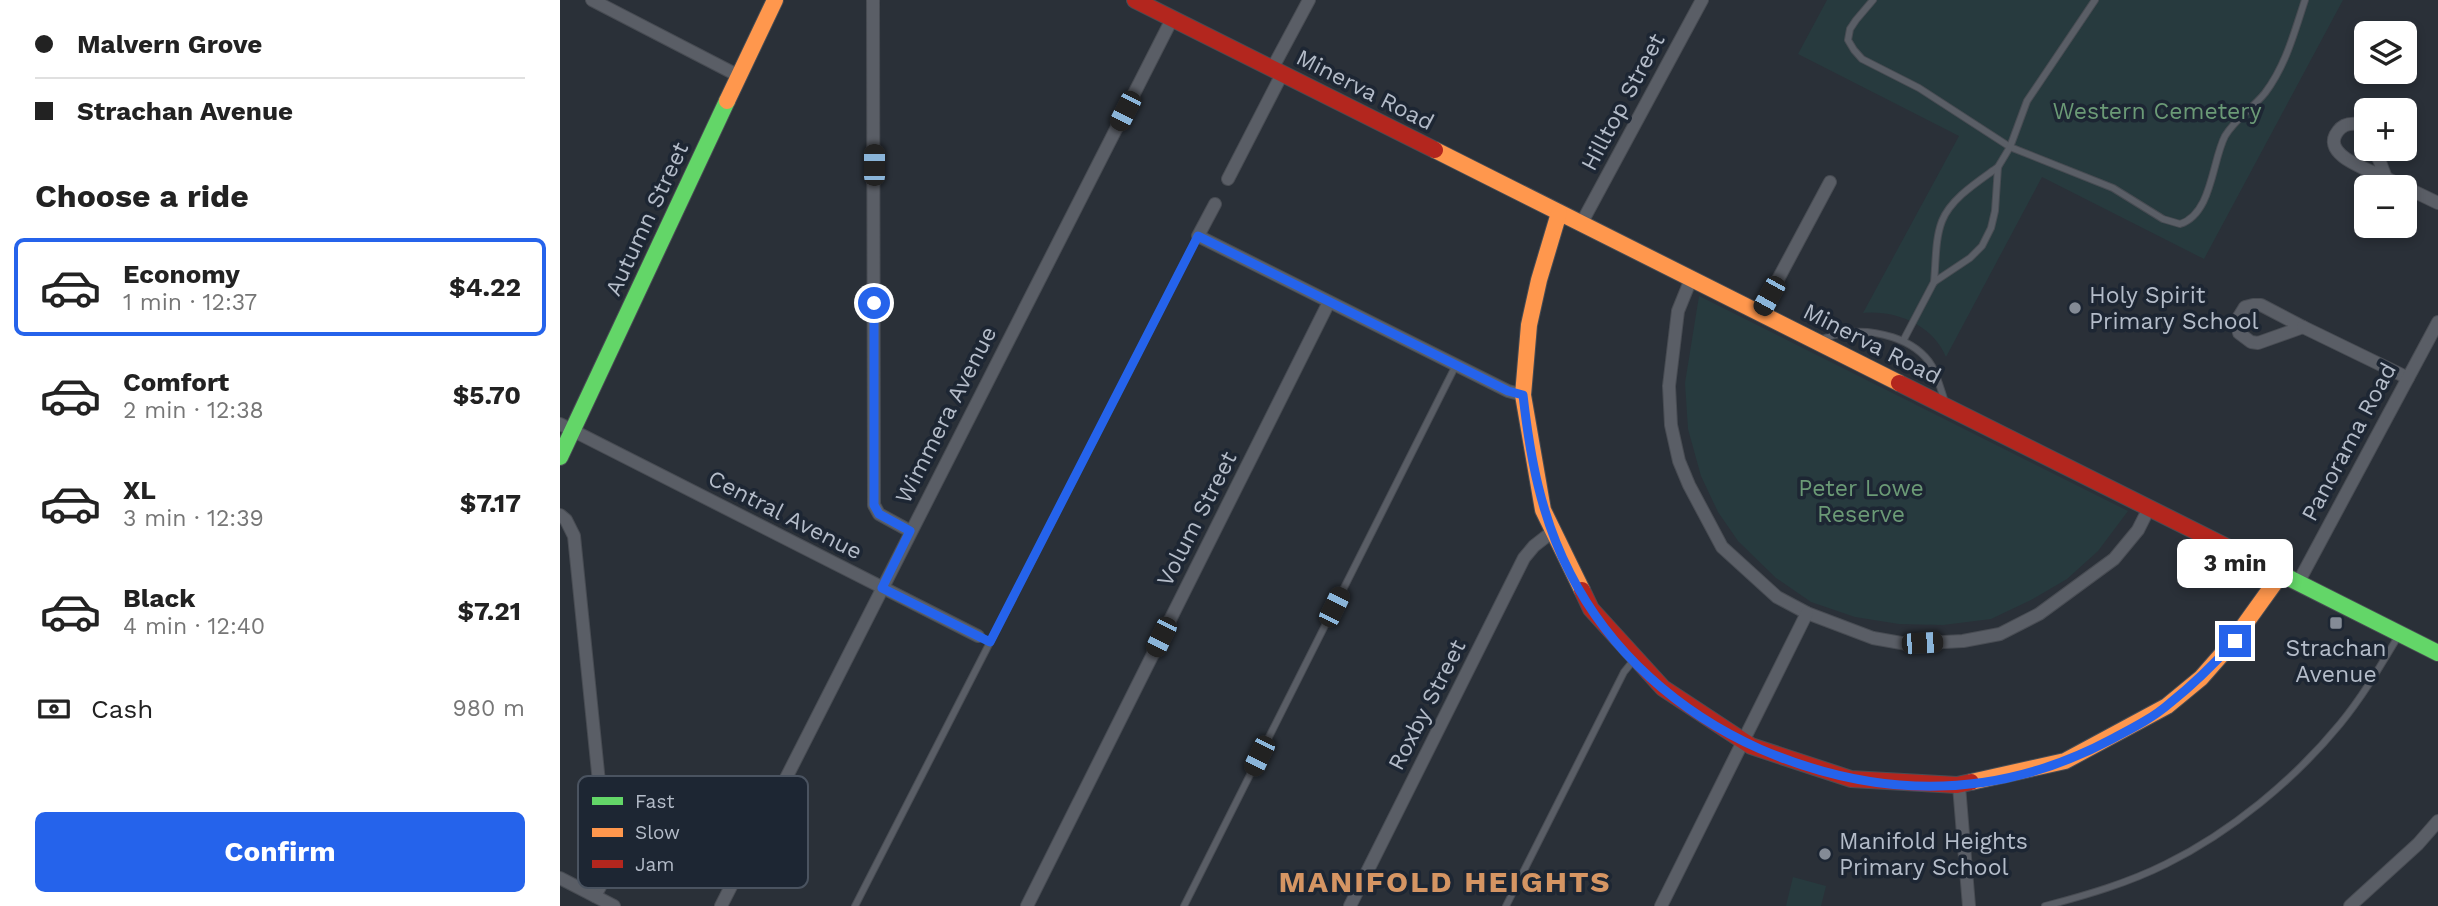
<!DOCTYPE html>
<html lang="en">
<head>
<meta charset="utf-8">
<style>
	body { margin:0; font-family:"Work Sans",sans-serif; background:#f2f2f2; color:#222; height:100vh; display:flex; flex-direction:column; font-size:26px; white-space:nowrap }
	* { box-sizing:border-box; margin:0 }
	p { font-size:23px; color:#767676 }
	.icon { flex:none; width:38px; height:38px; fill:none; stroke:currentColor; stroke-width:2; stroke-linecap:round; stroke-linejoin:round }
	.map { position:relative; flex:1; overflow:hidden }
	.sheet { display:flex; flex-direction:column; background:#fff; width:560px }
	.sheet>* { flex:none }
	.hud { display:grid; align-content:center; height:154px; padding:0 35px; background:#fff }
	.controls { position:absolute; left:1794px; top:21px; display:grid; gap:14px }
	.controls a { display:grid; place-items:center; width:63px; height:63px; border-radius:10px; background:#fff; box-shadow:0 4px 10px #0003; font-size:35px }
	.end { position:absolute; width:32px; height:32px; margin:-16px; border:9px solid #2563eb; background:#fff; box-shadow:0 0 0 4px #fff }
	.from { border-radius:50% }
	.bubble { position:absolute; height:49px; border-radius:10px; background:#fff; box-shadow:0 4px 10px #0003; font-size:23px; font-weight:700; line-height:49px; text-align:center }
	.car { position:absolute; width:21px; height:42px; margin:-21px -10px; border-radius:9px; box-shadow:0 0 5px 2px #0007; background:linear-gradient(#222 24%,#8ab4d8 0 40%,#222 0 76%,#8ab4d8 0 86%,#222 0) }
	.hud b { display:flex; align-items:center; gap:24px; height:66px; font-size:26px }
	.hud b+b { border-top:2px solid #e0e0e0 }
	.hud i { width:18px; height:18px; background:#222 }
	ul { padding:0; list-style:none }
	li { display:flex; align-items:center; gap:21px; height:98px; margin:0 14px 10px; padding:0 21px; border:4px solid transparent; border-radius:10px }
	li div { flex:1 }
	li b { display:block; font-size:26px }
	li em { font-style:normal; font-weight:700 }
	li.active { border-color:#2563eb }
	li>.icon { width:63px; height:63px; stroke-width:1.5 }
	h2 { padding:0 35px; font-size:32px; line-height:84px }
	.pay { display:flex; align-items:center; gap:18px; height:77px; padding:0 35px; font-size:26px }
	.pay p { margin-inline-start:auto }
	.action { display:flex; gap:14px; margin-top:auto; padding:14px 35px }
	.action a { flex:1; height:80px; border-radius:10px; background:#2563eb; color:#fff; font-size:28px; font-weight:700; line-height:80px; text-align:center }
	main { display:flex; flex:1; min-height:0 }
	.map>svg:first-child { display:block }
	.green { fill:#273a3e }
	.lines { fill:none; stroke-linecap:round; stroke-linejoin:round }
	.lane-casing { stroke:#484c53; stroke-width:8 }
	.street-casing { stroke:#484c53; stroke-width:14 }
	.fast-casing { stroke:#484c53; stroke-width:18 }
	.slow-casing { stroke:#484c53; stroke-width:18 }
	.jam-casing { stroke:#484c53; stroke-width:18 }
	.lane { stroke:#5a5e66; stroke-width:6 }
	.street { stroke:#5a5e66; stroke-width:12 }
	.fast { stroke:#63d668; stroke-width:16 }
	.slow { stroke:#ff974d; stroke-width:16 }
	.jam { stroke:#b3261e; stroke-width:16 }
	.route { stroke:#2563eb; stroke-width:9 }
	.poi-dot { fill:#848b96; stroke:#1d2633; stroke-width:2.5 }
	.labels { text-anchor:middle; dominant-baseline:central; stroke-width:7; stroke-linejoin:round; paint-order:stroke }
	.street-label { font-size:23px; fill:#b4bcc9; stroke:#1d2633 }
	.park-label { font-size:23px; fill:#6b9a76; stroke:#1d2633 }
	.poi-label { font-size:23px; fill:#b4bcc9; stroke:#1d2633; text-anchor:start }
	.district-label { font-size:30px; font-weight:bold; letter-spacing:2px; fill:#d59563; stroke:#1d2633 }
	.key { fill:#1d2633; stroke:#4a5360; stroke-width:2 }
	.key-label { font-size:19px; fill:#b4bcc9 }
</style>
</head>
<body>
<main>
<section class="sheet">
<div class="hud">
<b><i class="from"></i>Malvern Grove</b>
<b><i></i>Strachan Avenue</b>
</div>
<h2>Choose a ride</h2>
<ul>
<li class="active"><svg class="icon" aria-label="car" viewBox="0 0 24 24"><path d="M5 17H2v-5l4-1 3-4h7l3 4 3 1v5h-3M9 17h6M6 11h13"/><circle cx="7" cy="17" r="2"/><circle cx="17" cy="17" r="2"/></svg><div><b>Economy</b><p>1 min · 12:37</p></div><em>$4.22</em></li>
<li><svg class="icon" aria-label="car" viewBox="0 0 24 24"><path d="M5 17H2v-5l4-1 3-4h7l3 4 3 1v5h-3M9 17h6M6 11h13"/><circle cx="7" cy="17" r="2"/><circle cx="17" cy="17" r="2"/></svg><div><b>Comfort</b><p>2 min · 12:38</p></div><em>$5.70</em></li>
<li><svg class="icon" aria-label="car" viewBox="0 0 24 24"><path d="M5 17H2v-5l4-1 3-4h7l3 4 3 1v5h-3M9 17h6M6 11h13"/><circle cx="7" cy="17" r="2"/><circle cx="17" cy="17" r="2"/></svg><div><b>XL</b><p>3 min · 12:39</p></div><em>$7.17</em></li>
<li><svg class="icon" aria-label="car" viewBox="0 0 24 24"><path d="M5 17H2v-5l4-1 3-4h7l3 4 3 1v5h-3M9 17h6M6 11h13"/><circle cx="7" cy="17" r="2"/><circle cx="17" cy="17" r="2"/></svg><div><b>Black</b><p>4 min · 12:40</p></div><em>$7.21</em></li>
</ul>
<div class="pay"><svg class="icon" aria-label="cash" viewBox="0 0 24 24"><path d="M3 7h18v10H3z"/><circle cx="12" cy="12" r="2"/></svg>Cash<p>980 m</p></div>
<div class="action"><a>Confirm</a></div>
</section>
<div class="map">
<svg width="1878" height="906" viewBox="0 0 1878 906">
	<rect width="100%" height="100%" fill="#2a3038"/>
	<g class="green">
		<path d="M 1267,0 L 1783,0 L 1644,259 L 1482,177 L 1386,357 C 1373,325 1336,310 1303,313 L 1399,136 L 1238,54 Z"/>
		<polygon points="1139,296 1568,511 1538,551 1507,579 1471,600 1431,619 1383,625 1339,624 1295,617 1251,602 1216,578 1178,541 1158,512 1141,476 1128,429 1125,383"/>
		<polygon points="1233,877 1266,886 1261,906 1226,906"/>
	</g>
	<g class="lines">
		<g class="lane-casing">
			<g id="lane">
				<path d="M 1313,0 L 1296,20 L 1290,29 L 1288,40 L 1294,50 L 1302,59 L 1359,88 L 1450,147 L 1553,188 L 1603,219 L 1620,224 C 1652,214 1652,161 1665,136 C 1675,119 1693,108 1705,93 C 1726,65 1734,33 1745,0"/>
				<path d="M 1374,282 C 1376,262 1375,239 1382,221 C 1391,198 1419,181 1438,167"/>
				<path d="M 1262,339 C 1269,337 1276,334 1283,333 C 1313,328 1355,338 1372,366 C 1378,378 1381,390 1385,402"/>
				<polyline points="1343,341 1374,282 1410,258 1422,246 1431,228 1435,211 1438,167 1450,147 1467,101 1535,0"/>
				<polyline points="295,906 638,236"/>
				<polyline points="624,906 896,365"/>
				<polyline points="946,906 1064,672 1073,661"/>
				<path d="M 1485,906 C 1527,895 1568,883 1606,864 C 1671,832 1734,780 1780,724 C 1803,696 1821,665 1839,635"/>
			</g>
		</g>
		<g class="street-casing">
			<g id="street">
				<polyline points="32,0 179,76"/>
				<polyline points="313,0 314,505 319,514 350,531"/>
				<polyline points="712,69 749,0"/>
				<path d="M 1806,129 L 1798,124 C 1791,123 1783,124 1778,131 C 1759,155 1810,170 1826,178 L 1815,149"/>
				<polyline points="1826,178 1878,203"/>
				<polyline points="668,179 722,74"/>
				<polyline points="655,204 638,236 948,391 963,395"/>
				<polyline points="1021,224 1142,0"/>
				<polyline points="1131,279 1118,311 1109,386 1111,425 1119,461 1129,485 1162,547 1217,597 1247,613 1313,638 1347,644 1403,641 1440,634 1479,614 1554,559 1578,530 1589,508"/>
				<polygon points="1693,305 1701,305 1743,327 1698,343 1691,342 1679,333 1677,320 1685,307"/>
				<polyline points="1200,313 1270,182"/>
				<polyline points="1743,327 1848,378"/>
				<polyline points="0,424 418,636"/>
				<polyline points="0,515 6,520 14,536 47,861 42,883 35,896"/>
				<polyline points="1738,583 1878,322"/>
				<polyline points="1399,786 1409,906"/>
				<polyline points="0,878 54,906"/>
				<polyline points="161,906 612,19"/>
				<polyline points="467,906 769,302"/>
				<polyline points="790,906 964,558 974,546 992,532"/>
				<polyline points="1101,906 1247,613"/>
				<polyline points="1790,906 1858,844 1878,821"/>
			</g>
		</g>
		<g class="fast-casing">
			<g id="fast">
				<polyline points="0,457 167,101"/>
				<polyline points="1705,566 1878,653"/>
			</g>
		</g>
		<g class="slow-casing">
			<g id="slow">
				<polyline points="167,101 215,0"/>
				<polyline points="875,150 1339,383"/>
				<polyline points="999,213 979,280 969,325 963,395 983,510 1022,590"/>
				<polyline points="1411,782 1505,761 1607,706 1641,678 1670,645 1721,574"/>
			</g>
		</g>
		<g class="jam-casing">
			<g id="jam">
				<polyline points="575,0 875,150"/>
				<polyline points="1339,383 1705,566"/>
				<polyline points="1022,590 1031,609 1103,688 1191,746 1291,779 1397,785 1411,782"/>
			</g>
		</g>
		<use href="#lane" class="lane"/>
		<use href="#street" class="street"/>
		<use href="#fast" class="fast"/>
		<use href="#slow" class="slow"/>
		<use href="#jam" class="jam"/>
	</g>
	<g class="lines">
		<path class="route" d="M 314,303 L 314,505 L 319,514 L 350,531 L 322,588 L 430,642 L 638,236 L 948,391 L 963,395 C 970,457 981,517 1010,573 C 1050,652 1119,713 1200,749 C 1319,800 1436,801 1552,739 C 1571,729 1593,718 1610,703 C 1634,684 1655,663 1675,641"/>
	</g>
	<g class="poi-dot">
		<circle cx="1515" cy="308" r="7"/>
		<rect x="1769" y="616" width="14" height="14" rx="3.5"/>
		<circle cx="1265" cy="854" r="7"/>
	</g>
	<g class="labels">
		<g class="street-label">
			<text transform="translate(805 90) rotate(27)">Minerva Road</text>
			<text transform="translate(1063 102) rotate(-62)">Hilltop Street</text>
			<text transform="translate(87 219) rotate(-65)">Autumn Street</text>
			<text transform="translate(1312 344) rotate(27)">Minerva Road</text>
			<text transform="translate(386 415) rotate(-63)">Wimmera Avenue</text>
			<text transform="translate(1789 442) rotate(-62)">Panorama Road</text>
			<text transform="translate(225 515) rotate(27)">Central Avenue</text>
			<text transform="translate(637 519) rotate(-63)">Volum Street</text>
			<text transform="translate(867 705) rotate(-63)">Roxby Street</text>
		</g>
		<g class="park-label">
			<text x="1597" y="111">Western Cemetery</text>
			<text x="1301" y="488">Peter Lowe<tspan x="1301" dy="26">Reserve</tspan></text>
		</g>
		<g class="poi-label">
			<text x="1529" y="295">Holy Spirit<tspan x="1529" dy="26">Primary School</tspan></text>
			<text x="1776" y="648" text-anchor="middle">Strachan<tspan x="1776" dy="26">Avenue</tspan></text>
			<text x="1279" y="841">Manifold Heights<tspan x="1279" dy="26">Primary School</tspan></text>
		</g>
		<g class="district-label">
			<text x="885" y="881">MANIFOLD HEIGHTS</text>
		</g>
	</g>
	<rect x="18" y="776" width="230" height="112" rx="10" class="key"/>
	<rect x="32" y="797" width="31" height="8" fill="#63d668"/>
	<rect x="32" y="828" width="31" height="9" fill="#ff974d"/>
	<rect x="32" y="860" width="31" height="8" fill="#b3261e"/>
	<g class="key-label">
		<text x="75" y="808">Fast</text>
		<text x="75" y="839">Slow</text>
		<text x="75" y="871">Jam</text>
	</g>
</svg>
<div class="controls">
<a><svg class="icon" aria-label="layers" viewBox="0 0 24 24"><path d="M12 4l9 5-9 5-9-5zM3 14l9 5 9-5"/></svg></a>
<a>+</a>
<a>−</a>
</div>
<i class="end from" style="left:314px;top:303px"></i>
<i class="end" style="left:1675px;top:641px"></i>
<div class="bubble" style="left:1617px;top:539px;width:116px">3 min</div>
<i class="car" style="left:565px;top:111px;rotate:207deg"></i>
<i class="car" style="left:314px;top:165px;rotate:0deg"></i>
<i class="car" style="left:1209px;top:296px;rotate:209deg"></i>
<i class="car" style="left:774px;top:607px;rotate:26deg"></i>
<i class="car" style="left:601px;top:637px;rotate:206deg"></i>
<i class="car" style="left:1362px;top:643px;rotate:87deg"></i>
<i class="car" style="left:699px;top:756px;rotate:206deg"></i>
</div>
</main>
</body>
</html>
